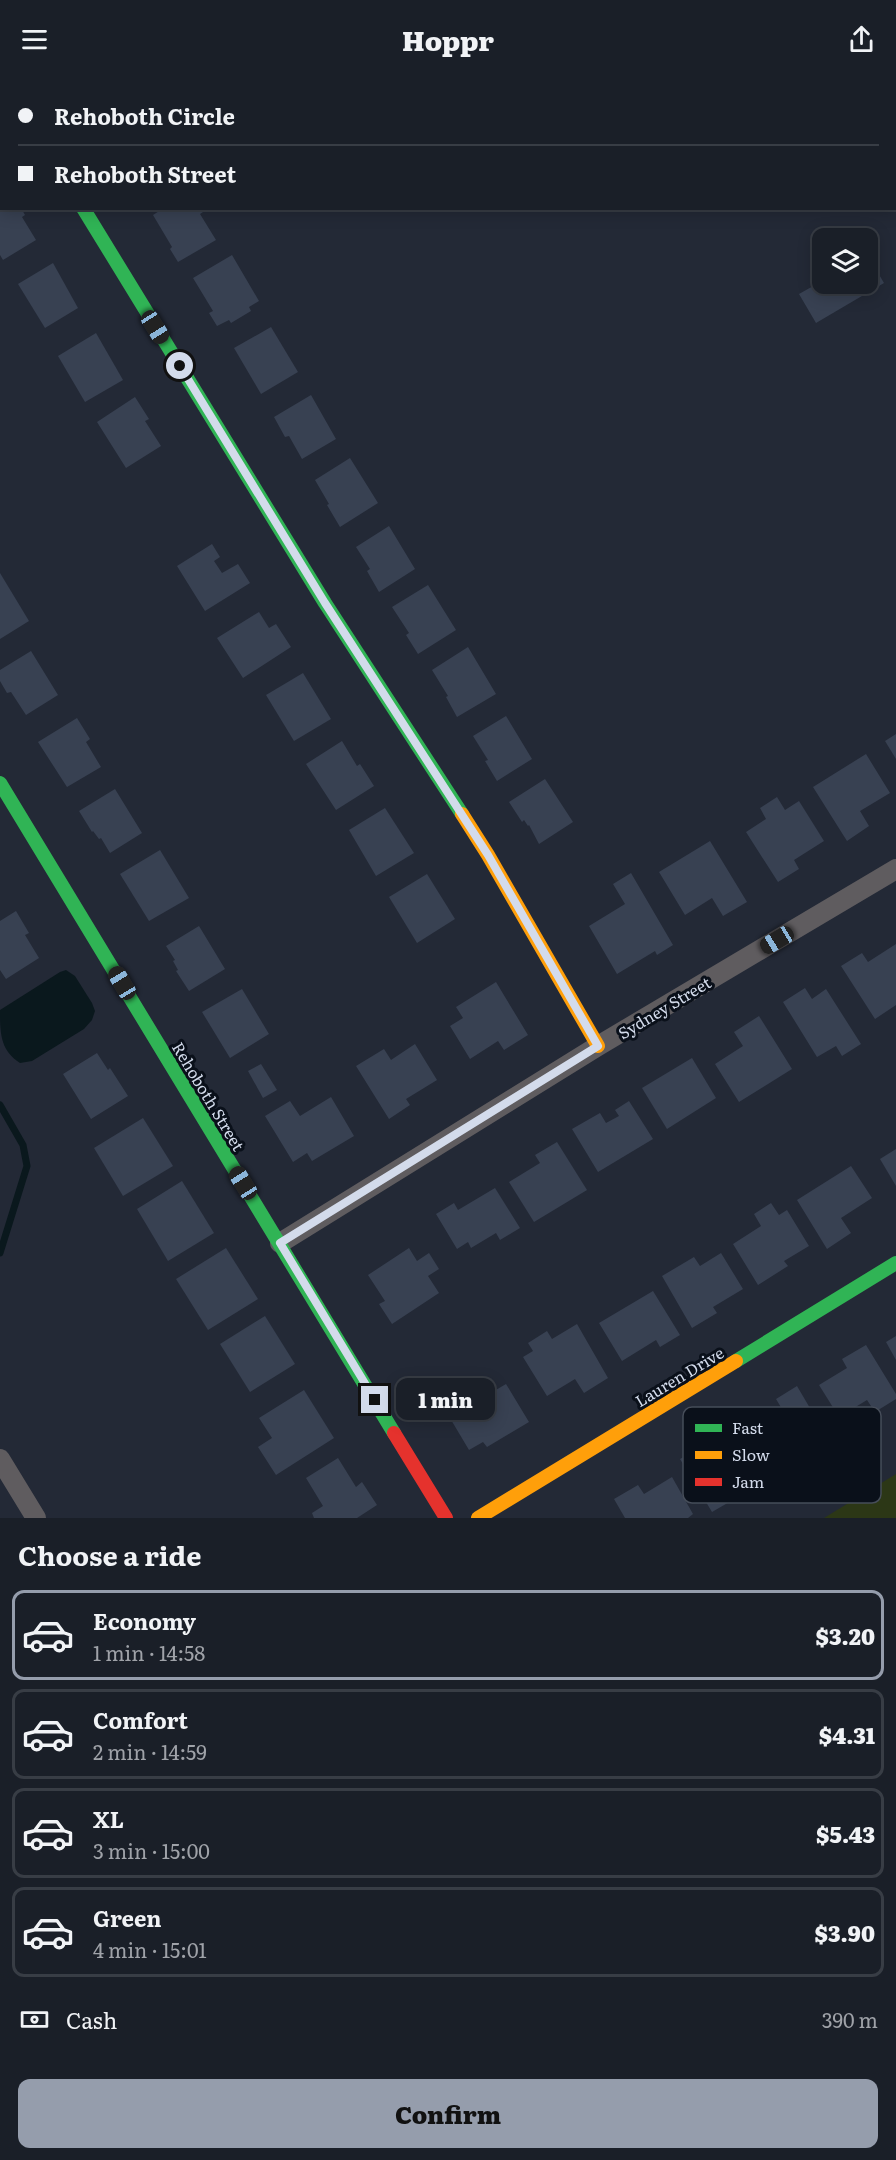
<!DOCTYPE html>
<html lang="en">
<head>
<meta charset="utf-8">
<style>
	body { margin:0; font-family:Literata,serif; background:#232730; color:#f1f3f6; height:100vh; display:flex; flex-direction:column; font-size:22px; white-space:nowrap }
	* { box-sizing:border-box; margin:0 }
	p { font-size:20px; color:#9fa2a8 }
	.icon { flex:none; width:33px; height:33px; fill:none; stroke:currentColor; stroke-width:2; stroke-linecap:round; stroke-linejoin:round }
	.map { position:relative; height:1440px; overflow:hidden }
	.details { display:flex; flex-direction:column; background:#1a1f28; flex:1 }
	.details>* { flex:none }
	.guide { position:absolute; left:0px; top:0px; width:897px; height:132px; box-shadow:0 3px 15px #0003,0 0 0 2px #383d45; display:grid; align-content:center; height:132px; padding:0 18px; background:#1a1f28 }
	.tools { position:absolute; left:812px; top:150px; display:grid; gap:12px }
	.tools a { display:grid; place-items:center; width:66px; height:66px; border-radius:12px; background:#1a1f28; box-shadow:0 3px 15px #0003,0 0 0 2px #383d45; font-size:30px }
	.end { position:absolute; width:27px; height:27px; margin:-14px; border:8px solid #d3dbeb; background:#111; box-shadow:0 0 0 3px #111 }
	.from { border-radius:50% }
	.bubble { position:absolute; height:42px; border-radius:12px; background:#1a1f28; box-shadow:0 3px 15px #0003,0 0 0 2px #383d45; font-size:20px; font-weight:800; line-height:42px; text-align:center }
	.car { position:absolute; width:18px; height:36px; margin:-18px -9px; border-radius:8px; box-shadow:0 0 4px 2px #0007; background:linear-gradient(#222 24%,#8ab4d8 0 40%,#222 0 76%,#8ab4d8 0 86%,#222 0) }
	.guide b { display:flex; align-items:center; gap:21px; height:57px; font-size:22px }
	.guide b+b { border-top:2px solid #383d45 }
	.guide i { width:15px; height:15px; background:#f1f3f6 }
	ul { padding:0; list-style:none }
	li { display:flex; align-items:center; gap:18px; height:90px; margin:0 12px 9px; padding:0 6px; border:3px solid #383d45; border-radius:12px }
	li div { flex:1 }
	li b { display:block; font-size:22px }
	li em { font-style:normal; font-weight:800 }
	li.current { border-color:#959dac }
	li>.icon { width:54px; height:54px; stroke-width:1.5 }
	h2 { padding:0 18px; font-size:27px; line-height:72px }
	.pay { display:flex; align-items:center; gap:15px; height:66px; padding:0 18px; font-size:22px }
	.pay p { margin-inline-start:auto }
	.button { display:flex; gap:12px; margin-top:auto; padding:12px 18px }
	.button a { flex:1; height:69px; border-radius:12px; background:#959dac; color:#111; font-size:24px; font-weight:800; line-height:69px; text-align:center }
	header { display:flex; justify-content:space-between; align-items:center; height:78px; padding:0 18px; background:#1a1f28; font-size:27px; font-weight:800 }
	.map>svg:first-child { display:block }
	.green { fill:#2c3716 }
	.water { fill:#0a181d }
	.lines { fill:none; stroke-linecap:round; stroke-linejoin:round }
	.stream { stroke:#0a181d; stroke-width:7 }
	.building { fill:#384152 }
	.street { stroke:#5f5c5f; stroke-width:20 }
	.fast { stroke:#30b455; stroke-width:14 }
	.slow { stroke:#ff9f0a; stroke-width:14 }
	.jam { stroke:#e5322d; stroke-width:14 }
	.route { stroke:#d3dbeb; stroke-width:8 }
	.labels { text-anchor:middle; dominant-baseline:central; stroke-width:6; stroke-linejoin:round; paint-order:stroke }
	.street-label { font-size:16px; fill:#d3dbeb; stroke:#0a101a }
	.key { fill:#0a101a; stroke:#464d59; stroke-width:1.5 }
	.key-label { font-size:16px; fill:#d3dbeb }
</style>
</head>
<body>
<header><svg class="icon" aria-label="menu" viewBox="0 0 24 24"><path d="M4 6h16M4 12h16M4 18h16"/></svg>Hoppr<svg class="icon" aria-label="share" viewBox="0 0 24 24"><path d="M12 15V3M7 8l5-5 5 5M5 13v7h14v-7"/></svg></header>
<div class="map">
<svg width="896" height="1440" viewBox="0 0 896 1440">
	<rect width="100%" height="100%" fill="#232936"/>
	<polygon class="green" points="896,1396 896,1440 824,1440"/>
	<path class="water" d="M 66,892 L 75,898 L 92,925 L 95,933 L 92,942 L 84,951 L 32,983 L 20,985 C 0,972 0,955 0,932 L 60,894 Z"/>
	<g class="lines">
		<polyline class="stream" points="0,1027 23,1067 27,1088 0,1175"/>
	</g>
	<g class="building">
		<polygon points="0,130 21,130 25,137 22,139 36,162 3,182 0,177"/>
		<polygon points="164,130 201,130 203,134 200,136 216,162 178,184 170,171 172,169 153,137"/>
		<polygon points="867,176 884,205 816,245 799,216 822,203 822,206 867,206"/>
		<polygon points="232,177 259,223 249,229 251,233 231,245 229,242 217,248 209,235 213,233 193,200"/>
		<polygon points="53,185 78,230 45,250 18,206"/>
		<polygon points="271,249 298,294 261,316 234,270"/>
		<polygon points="96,255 123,302 85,324 58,278"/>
		<polygon points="311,317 336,361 302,381 289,358 285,359 274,339"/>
		<polygon points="135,319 149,341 145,343 161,368 126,390 97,344"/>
		<polygon points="350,380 378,425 340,449 327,427 329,426 315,402"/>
		<polygon points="389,448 415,491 379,514 367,493 370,491 356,469"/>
		<polygon points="212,466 220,479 214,483 222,495 238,486 250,505 205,533 177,488"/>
		<polygon points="0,495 29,543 0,561"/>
		<polygon points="428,507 456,552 418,576 406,557 409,555 392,529"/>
		<polygon points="259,534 269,550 276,546 291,569 243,600 217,560"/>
		<polygon points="468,569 496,616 457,639 446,619 448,618 432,592"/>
		<polygon points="31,573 58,617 26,637 11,614 7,615 0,603 0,592"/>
		<polygon points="303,595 331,641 294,663 266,617"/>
		<polygon points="506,638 532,681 497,703 485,683 488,682 473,658"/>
		<polygon points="77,640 90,661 86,664 101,689 67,709 38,664"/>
		<polygon points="896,656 896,681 885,663"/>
		<polygon points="342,663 357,688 360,686 374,708 336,732 306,686"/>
		<polygon points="866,676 890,715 860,733 869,748 847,763 813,709"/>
		<polygon points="545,701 573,744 539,766 529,747 528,748 524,742 522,744 509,724"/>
		<polygon points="115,711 142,755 110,775 101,760 99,761 93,753 92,754 79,733"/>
		<polygon points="777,719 785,732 799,723 824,763 794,782 799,791 778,804 746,754 766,741 760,730"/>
		<polygon points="385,730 414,775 376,798 349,752"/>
		<polygon points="710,763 747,824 723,838 712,820 685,837 659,794"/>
		<polygon points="160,772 189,820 149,843 120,796"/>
		<polygon points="631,795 673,867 657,877 655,873 617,896 589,848 625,826 613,806"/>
		<polygon points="427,796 455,841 417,865 389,819"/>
		<polygon points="16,833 29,855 25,857 39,880 6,901 0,892 0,843"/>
		<polygon points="199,848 225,891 189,913 176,893 178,892 173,883 175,882 166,868"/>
		<polygon points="896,866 896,927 875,941 841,888 862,875 868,884"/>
		<polygon points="496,904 528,957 504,972 498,963 470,981 450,948 463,940 456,929"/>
		<polygon points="805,910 812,921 826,911 861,966 842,978 836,968 817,979 783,924"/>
		<polygon points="242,911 269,956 230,980 202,934"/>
		<polygon points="759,938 792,991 739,1024 715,986 743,968 734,954"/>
		<polygon points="415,966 437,1002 406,1021 410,1027 389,1041 356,988 384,971 391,982"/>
		<polygon points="97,975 108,992 110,990 128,1018 91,1041 63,996"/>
		<polygon points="692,980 716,1020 667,1051 642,1010"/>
		<polygon points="261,986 277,1012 263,1020 248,993"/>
		<polygon points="331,1019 354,1058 312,1083 307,1075 293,1084 265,1038 290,1023 300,1038"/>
		<polygon points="629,1023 653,1061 598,1094 572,1051 600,1035 606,1045 619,1038 615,1032"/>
		<polygon points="143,1040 173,1088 123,1118 94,1070"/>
		<polygon points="557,1064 587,1112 534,1144 509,1104 540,1085 535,1077"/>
		<polygon points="896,1071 896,1108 880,1081"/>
		<polygon points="851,1088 872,1120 841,1140 851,1155 827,1171 797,1122"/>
		<polygon points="182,1103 214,1155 168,1183 137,1131"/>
		<polygon points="495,1110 520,1150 500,1162 496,1155 471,1170 468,1164 457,1171 436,1136 454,1125 458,1132"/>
		<polygon points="771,1125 779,1137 787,1132 809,1168 784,1183 788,1188 758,1207 733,1166 761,1148 754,1136"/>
		<polygon points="226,1170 258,1221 208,1252 176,1201"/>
		<polygon points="409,1170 417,1183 429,1175 439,1191 428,1198 439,1215 392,1246 379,1226 385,1223 368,1197"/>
		<polygon points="721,1175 743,1211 713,1229 717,1235 692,1250 662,1198 694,1179 700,1188"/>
		<polygon points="653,1213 680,1257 660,1269 656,1262 622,1283 599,1245"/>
		<polygon points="265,1238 295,1286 250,1314 220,1266"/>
		<polygon points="577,1246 608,1300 584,1315 575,1301 547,1318 523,1279 533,1273 528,1265 547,1253 552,1261"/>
		<polygon points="896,1258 896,1282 886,1264"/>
		<polygon points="866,1267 896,1316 896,1321 875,1334 867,1322 839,1339 819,1307 847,1290 842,1281"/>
		<polygon points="506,1306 529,1344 487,1369 483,1364 469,1372 441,1325 466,1310 470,1317 485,1309 489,1316"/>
		<polygon points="797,1308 827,1359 776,1390 751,1349 782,1331 776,1321"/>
		<polygon points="304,1312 334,1360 276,1397 258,1369 272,1360 259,1340"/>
		<polygon points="740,1356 762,1393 725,1415 731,1423 712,1434 680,1381 704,1368 708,1375"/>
		<polygon points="338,1380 356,1409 362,1404 377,1427 357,1440 314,1440 312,1435 323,1428 306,1400"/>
		<polygon points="672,1399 693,1436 688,1440 625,1440 614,1421 638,1407 644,1416"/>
	</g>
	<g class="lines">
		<g class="street">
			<polyline points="6,0 7,2"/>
			<polyline points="280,1165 598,968 896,791"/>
			<polyline points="0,1381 36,1440"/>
		</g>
		<g class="fast">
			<polyline points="83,130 325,525 462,736"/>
			<polyline points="0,705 394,1355"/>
			<polyline points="736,1283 896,1185"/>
		</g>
		<g class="slow">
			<polyline points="462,736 488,777 598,968"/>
			<polyline points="478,1440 736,1283"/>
		</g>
		<polyline class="jam" points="394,1355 446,1440"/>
	</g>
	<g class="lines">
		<polyline class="route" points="180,288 325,525 488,777 598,968 280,1165 375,1322"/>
	</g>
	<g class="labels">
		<g class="street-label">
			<text transform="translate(664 929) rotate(-31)">Sydney Street</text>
			<text transform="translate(209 1018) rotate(59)">Rehoboth Street</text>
			<text transform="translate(679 1298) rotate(-31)">Lauren Drive</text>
		</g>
	</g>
	<rect x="683" y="1329" width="198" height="96" rx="9" class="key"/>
	<rect x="695" y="1346" width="27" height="8" fill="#30b455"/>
	<rect x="695" y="1373" width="27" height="8" fill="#ff9f0a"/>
	<rect x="695" y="1400" width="27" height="8" fill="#e5322d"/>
	<g class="key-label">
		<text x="732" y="1356">Fast</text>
		<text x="732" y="1383">Slow</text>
		<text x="732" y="1410">Jam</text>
	</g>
</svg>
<div class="tools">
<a><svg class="icon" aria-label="layers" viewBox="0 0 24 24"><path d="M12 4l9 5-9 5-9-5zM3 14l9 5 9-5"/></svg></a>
</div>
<i class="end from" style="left:180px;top:288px"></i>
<i class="end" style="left:375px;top:1322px"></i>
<div class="bubble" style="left:396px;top:1300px;width:99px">1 min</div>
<i class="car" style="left:155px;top:249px;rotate:148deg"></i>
<i class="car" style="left:777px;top:862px;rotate:239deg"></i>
<i class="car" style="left:122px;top:905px;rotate:329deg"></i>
<i class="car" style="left:243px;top:1105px;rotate:328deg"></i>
<div class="guide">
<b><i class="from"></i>Rehoboth Circle</b>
<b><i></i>Rehoboth Street</b>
</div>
</div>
<section class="details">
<h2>Choose a ride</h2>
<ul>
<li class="current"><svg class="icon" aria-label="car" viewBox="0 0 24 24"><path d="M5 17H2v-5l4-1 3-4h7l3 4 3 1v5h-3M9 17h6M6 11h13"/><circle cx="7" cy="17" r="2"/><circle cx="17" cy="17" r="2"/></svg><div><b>Economy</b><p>1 min · 14:58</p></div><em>$3.20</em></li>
<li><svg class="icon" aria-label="car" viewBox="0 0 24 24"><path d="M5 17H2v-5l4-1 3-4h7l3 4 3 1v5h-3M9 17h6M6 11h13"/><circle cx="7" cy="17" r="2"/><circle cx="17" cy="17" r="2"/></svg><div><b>Comfort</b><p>2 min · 14:59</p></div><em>$4.31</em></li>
<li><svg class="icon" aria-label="car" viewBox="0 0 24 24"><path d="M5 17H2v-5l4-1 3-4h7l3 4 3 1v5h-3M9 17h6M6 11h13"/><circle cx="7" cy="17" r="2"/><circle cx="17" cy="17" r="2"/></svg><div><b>XL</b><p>3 min · 15:00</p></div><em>$5.43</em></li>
<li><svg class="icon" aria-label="car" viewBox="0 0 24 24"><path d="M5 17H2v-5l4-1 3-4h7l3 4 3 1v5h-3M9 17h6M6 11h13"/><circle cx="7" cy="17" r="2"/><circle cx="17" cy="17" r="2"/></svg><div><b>Green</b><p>4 min · 15:01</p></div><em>$3.90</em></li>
</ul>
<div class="pay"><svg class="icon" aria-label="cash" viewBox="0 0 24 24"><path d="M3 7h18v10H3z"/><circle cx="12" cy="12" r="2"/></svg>Cash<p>390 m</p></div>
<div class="button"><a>Confirm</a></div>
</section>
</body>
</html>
